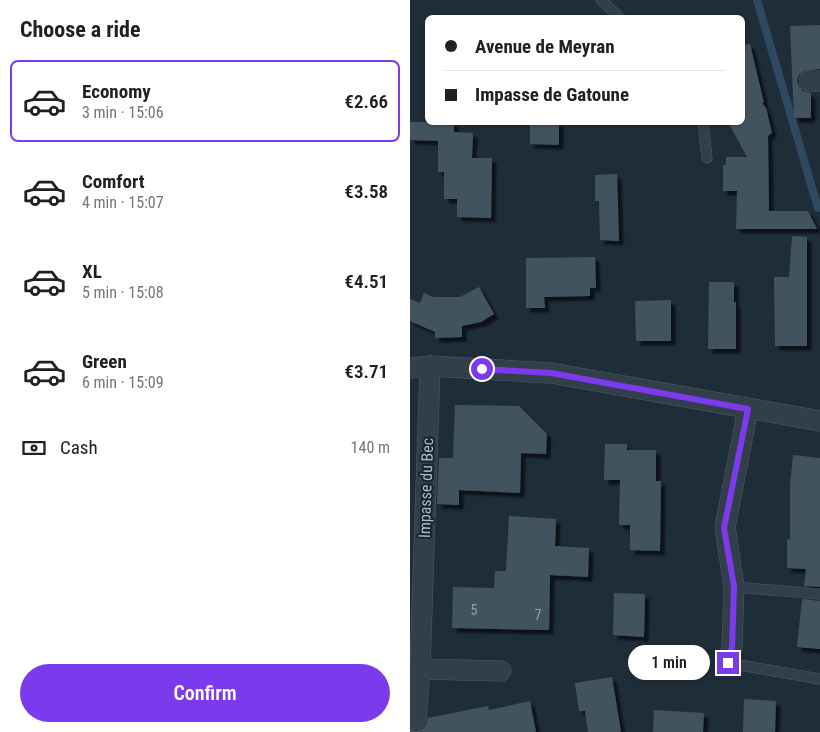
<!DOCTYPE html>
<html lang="en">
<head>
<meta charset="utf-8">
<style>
	body { margin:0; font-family:"Roboto Condensed",sans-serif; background:#f6f6f6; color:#202124; height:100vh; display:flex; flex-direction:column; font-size:19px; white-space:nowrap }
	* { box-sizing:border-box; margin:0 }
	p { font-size:16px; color:#757577 }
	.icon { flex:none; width:28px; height:28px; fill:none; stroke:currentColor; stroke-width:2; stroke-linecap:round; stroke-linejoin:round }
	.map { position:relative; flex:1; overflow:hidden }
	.side { display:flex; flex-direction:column; background:#fff; width:410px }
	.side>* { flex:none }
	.banner { position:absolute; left:15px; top:15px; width:320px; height:110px; border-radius:8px; box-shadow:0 1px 4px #0004; display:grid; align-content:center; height:110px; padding:0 20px; background:#fff }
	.end { position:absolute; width:22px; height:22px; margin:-11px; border:6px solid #7c3aed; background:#fff; box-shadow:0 0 0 2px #fff }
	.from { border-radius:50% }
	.bubble { position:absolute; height:35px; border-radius:18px; background:#fff; box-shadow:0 1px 4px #0004; font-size:16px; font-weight:600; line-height:35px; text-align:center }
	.banner b { display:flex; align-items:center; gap:18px; height:48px; font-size:19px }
	.banner b+b { border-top:1px solid #e0e0e0 }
	.banner i { width:12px; height:12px; background:#202124 }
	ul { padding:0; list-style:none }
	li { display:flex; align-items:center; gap:15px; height:82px; margin:0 10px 8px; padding:0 10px; border:2px solid transparent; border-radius:8px }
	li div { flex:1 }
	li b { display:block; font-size:19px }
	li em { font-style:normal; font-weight:600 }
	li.on { border-color:#7c3aed }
	li>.icon { width:45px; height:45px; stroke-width:1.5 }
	h2 { padding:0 20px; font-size:22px; line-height:60px }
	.pay { display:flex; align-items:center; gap:12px; height:55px; padding:0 20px; font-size:19px }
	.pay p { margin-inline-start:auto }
	.action { display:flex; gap:10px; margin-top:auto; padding:10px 20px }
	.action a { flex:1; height:58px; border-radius:30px; background:#7c3aed; color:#fff; font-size:20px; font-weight:600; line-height:58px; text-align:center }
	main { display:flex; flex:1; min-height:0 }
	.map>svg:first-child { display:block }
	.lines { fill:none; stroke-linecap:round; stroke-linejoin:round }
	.stream { stroke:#2f4a60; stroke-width:8 }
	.building { fill:#425361; filter:url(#shadow) }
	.lane-casing { stroke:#505d67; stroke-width:11 }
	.street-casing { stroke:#505d67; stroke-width:21 }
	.lane { stroke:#323f4a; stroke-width:10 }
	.street { stroke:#323f4a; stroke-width:20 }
	.route { stroke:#7c3aed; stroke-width:6 }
	.labels { text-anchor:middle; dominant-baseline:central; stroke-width:4; stroke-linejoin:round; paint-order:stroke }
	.number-label { font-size:14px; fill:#92a0ad }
	.street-label { font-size:16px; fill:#adbac6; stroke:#18242e }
</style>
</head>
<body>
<main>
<section class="side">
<h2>Choose a ride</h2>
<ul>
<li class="on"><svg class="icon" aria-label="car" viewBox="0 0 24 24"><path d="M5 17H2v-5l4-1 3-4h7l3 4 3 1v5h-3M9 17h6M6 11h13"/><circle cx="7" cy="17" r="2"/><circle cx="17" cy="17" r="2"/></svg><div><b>Economy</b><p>3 min · 15:06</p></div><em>€2.66</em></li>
<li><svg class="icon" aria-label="car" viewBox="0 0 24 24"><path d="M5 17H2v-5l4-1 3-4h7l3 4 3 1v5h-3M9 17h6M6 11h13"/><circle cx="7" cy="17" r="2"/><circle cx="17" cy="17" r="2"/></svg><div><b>Comfort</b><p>4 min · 15:07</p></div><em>€3.58</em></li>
<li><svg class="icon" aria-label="car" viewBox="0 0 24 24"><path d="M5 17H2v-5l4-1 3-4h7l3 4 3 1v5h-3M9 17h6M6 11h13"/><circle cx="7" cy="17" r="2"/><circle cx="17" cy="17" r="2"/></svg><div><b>XL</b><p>5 min · 15:08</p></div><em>€4.51</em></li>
<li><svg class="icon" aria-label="car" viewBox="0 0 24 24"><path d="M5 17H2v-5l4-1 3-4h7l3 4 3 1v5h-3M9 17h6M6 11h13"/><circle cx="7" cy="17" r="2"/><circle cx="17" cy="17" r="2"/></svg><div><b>Green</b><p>6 min · 15:09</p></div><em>€3.71</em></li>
</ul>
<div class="pay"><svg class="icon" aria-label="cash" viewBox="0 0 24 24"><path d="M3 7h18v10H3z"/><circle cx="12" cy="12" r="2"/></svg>Cash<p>140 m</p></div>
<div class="action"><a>Confirm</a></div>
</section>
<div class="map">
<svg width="410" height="732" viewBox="0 0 410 732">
	<defs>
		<filter id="shadow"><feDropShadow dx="4.5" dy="4.5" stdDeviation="1" flood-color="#0009"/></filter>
	</defs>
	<rect width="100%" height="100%" fill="#1f2d39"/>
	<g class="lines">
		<polyline class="stream" points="347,0 408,208"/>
	</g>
	<g class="building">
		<polygon points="410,25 410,69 394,71 389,75 387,81 389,86 393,91 401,93 401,118 384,118 380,26"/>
		<polygon points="340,44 354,103 352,103 356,108 362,133 358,136 359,211 398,211 407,229 326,229 327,191 313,191 313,165 316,165 316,157 337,157 318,122 332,122 332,45"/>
		<polygon points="0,122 44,122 44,132 63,133 62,158 82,158 81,218 47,217 47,199 34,199 34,172 28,172 28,141 0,140"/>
		<polygon points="120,122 149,122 149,145 120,144"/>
		<polygon points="207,174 209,241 190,240 189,201 185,201 185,175"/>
		<polygon points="382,236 397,237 397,346 365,346 364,277 379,277"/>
		<polygon points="185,257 186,288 180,288 180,296 134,297 135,308 116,308 116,258"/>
		<polygon points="299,282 324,282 324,302 326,302 326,349 298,349"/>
		<polygon points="69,287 84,314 71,322 52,326 52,337 25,338 25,332 0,321 0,299 10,303 14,293 23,297 50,297"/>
		<polygon points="261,300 261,341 226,341 225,301"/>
		<polygon points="45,405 109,406 137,434 136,454 111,453 110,493 49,490 49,505 27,504 29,458 43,458"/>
		<polygon points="195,444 217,444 217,450 246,450 246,481 251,481 250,551 220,550 220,525 209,525 210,480 194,480"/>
		<polygon points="383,455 410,458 410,587 394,586 396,569 377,568 377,539 380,540 380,485"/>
		<polygon points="99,516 146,519 145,546 179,548 178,577 140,575 139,630 42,628 43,587 84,588 85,571 96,571"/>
		<polygon points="204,593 235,594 234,637 203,635"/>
		<polygon points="392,599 410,601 410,649 387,647"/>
		<polygon points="202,677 211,732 178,732 175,711 169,711 165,683"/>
		<polygon points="334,699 366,701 365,732 333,732"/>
		<polygon points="120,701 126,732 0,732 0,729 6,731 12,729 16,725 18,718 78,706 79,710"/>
		<polygon points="244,710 294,713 293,732 243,732"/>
	</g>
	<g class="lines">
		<g class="lane-casing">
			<g id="lane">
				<polyline points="191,0 210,18"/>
				<polyline points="293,122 297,158"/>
				<polyline points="324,587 410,594"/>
				<polyline points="318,663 410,679"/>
			</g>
		</g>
		<g class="street-casing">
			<g id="street">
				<polyline points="399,81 410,81"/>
				<polyline points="0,368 20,366 141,373 410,421"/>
				<polyline points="318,663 322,647 324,587 315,527 338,409"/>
				<polyline points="10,669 91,671"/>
				<polyline points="6,719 10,669 20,366"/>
			</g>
		</g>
		<use href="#lane" class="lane"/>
		<use href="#street" class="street"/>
	</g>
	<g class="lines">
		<polyline class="route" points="72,369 141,373 338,409 314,528 324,587 322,647 318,663"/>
	</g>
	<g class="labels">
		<g class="number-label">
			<text x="64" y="610">5</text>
			<text x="128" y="615">7</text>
		</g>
		<g class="street-label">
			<text transform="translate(16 488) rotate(-88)">Impasse du Bec</text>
		</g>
	</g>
</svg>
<i class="end from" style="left:72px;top:369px"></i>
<i class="end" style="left:318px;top:663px"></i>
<div class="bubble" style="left:218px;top:645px;width:82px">1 min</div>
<div class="banner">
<b><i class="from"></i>Avenue de Meyran</b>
<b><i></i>Impasse de Gatoune</b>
</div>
</div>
</main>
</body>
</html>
